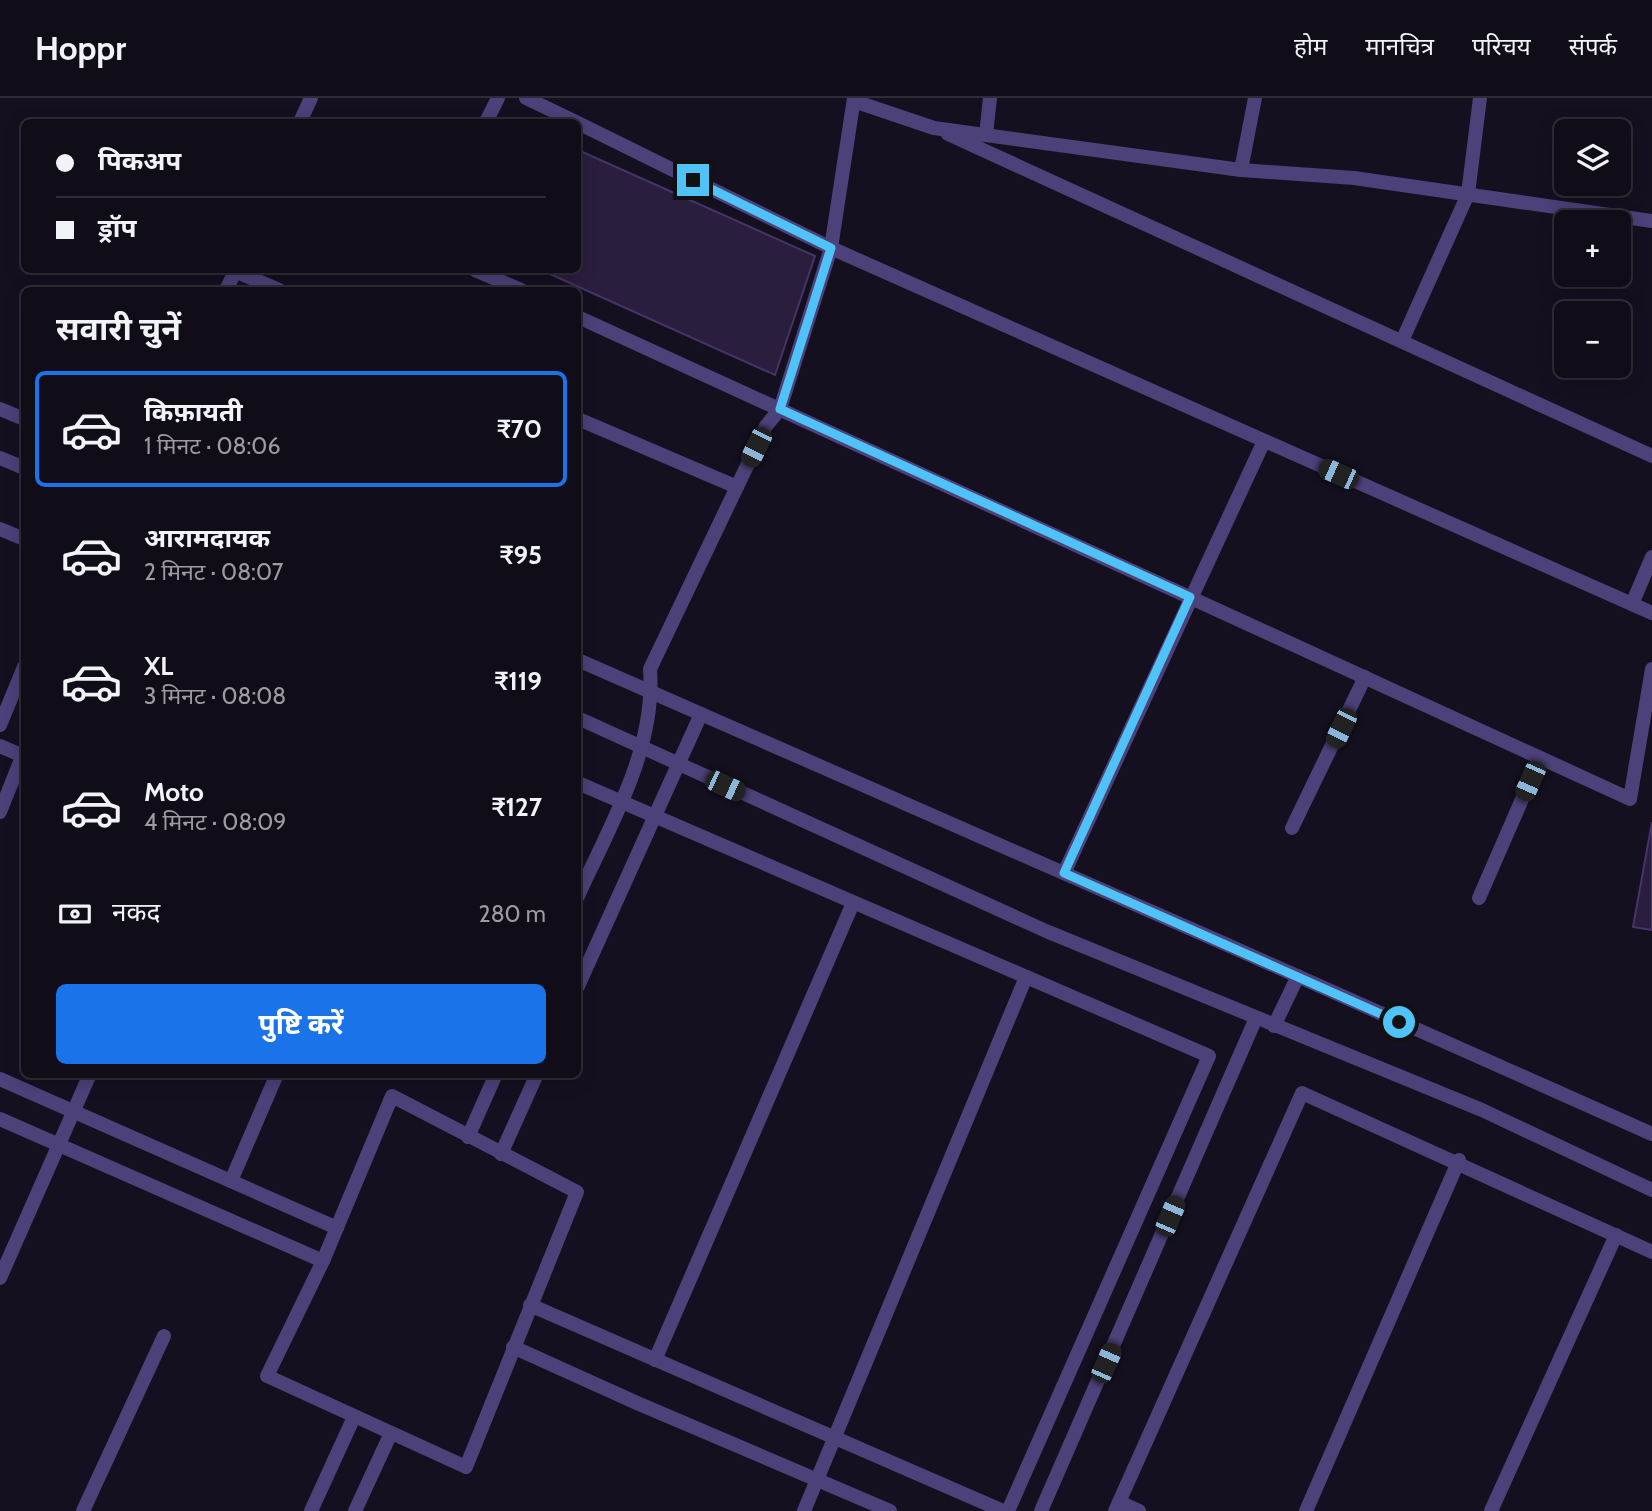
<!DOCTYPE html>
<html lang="hi">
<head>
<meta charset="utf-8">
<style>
	body { margin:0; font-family:Cabin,"Noto Sans Devanagari",sans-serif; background:#1e1a25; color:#f1f3f6; height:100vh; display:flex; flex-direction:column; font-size:26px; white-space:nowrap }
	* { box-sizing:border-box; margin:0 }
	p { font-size:23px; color:#9c9ba2 }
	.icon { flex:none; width:38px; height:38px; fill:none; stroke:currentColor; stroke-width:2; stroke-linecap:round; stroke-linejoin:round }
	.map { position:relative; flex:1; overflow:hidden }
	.details { position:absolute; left:21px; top:189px; width:560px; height:791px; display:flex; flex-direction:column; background:#100c18; border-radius:10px; box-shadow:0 4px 18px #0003,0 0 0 2px #302c37 }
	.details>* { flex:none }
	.guide { position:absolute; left:21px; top:21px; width:560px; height:154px; border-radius:10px; box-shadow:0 4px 18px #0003,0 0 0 2px #302c37; display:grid; align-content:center; height:154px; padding:0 35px; background:#100c18 }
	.buttons { position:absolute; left:1554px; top:21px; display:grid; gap:14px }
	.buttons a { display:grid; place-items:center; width:77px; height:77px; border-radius:10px; background:#100c18; box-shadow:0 4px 18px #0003,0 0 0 2px #302c37; font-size:35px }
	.end { position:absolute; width:32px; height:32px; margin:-16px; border:9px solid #4fc3f7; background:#111; box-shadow:0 0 0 4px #111 }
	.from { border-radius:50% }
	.car { position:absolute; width:21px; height:42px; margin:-21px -10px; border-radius:9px; box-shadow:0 0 5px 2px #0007; background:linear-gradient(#222 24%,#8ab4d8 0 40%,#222 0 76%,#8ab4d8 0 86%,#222 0) }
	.guide b { display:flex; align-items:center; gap:24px; height:66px; font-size:26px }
	.guide b+b { border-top:2px solid #302c37 }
	.guide i { width:18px; height:18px; background:#f1f3f6 }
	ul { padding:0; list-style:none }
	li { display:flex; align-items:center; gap:21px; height:116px; margin:0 14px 10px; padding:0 21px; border:4px solid transparent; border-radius:10px }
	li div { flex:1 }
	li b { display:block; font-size:26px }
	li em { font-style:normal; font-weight:700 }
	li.on { border-color:#1a73e8 }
	li>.icon { width:63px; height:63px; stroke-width:1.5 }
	h2 { padding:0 35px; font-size:32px; line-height:84px }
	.pay { display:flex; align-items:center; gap:18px; height:77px; padding:0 35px; font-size:26px }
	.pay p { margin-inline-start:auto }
	.cta { display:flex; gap:14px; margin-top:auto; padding:14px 35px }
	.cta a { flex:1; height:80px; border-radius:10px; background:#1a73e8; color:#fff; font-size:28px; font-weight:700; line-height:80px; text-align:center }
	header { display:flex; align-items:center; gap:42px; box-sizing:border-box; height:98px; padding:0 35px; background:#100c18; border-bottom:2px solid #302c37 }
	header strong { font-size:33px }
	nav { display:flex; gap:38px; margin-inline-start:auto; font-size:24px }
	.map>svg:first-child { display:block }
	.building { fill:#2a1e3e; stroke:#463367; stroke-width:2 }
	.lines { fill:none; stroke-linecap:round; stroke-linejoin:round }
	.street { stroke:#4c4179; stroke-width:14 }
	.route { stroke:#4fc3f7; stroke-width:9 }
</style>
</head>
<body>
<header>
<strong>Hoppr</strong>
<nav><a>होम</a><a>मानचित्र</a><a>परिचय</a><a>संपर्क</a></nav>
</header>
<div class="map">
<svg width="1652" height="1413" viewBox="0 0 1652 1413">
	<rect width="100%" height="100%" fill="#151020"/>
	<g class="building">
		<polygon points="578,52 815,158 775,277 541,172 578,172"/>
		<polygon points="1652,724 1652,832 1633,829"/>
	</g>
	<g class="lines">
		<g class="street">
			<polyline points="526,0 576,24"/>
			<polyline points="854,3 934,30 1241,72 1354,80 1652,123"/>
			<polyline points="300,24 311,0"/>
			<polyline points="486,24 498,0"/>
			<polyline points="578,25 831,150 1652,515"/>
			<polyline points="948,36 1652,358"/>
			<polyline points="986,37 990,0"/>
			<polyline points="1241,72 1255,0"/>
			<polyline points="475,172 521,192"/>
			<polyline points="235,173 279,192"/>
			<polyline points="226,192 236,172"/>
			<polyline points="578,219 1630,701 1652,571"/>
			<polyline points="1402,243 1468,96 1480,0"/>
			<polyline points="0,311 24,321"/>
			<polyline points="578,321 737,389"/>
			<polyline points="0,360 24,370"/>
			<polyline points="0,431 24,441"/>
			<polyline points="1632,506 1652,459"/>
			<polyline points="578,562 1223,845 1652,1036"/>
			<polyline points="578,620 1046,833 1482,1012 1652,1092"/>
			<polyline points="0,627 24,569"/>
			<polyline points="0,648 23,658"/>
			<polyline points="578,685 1209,958 1008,1413"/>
			<polyline points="0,714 24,654"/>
			<polyline points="1292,730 1365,579"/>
			<polyline points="1064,775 1264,343"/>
			<path d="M 578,798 C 610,727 656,652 650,571 L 766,328 L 780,311 L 831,150 L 854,0"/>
			<polyline points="1479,800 1540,660"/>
			<polyline points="578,888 701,616"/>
			<polyline points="1274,928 1298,878"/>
			<polyline points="0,981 337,1130"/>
			<polygon points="392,998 577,1094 466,1369 267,1278 323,1163"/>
			<polyline points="0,1021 323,1163"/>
			<polyline points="468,1039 496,976"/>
			<polyline points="501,1056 537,976"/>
			<polyline points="231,1083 277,976"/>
			<polyline points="0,1180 90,976"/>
			<polyline points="530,1207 1003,1413"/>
			<polyline points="513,1249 637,1305 890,1413"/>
			<polyline points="655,1262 853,805"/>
			<polyline points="1119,1404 1139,1413"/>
			<polyline points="83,1413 164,1238"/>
			<polyline points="311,1413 354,1319"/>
			<polyline points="355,1413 391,1335"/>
			<polyline points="804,1413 1026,879"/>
			<polyline points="1041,1413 1256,920"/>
			<polyline points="1115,1413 1302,995 1652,1154"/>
			<polyline points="1306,1413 1459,1062"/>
			<polyline points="1491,1413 1616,1137"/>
		</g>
	</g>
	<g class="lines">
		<polyline class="route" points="693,82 831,150 780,311 1190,499 1064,775 1399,924"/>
	</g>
</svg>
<div class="buttons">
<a><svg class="icon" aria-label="layers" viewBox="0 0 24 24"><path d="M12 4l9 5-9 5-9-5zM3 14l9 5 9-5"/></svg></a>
<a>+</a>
<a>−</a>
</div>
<i class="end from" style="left:1399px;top:924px"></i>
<i class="end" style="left:693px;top:82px"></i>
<i class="car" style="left:756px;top:349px;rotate:206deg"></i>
<i class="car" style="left:1338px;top:376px;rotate:294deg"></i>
<i class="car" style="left:1341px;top:630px;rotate:206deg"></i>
<i class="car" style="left:1530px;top:683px;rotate:204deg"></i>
<i class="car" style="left:725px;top:688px;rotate:115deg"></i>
<i class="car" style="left:1170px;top:1118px;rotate:23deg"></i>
<i class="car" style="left:1106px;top:1265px;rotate:24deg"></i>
<div class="guide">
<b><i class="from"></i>पिकअप</b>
<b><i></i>ड्रॉप</b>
</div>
<section class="details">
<h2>सवारी चुनें</h2>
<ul>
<li class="on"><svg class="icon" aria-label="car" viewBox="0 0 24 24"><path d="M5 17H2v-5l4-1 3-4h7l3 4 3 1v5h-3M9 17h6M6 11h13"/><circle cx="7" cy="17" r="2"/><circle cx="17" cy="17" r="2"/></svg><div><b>किफ़ायती</b><p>1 मिनट · 08:06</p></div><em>₹70</em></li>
<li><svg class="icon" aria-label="car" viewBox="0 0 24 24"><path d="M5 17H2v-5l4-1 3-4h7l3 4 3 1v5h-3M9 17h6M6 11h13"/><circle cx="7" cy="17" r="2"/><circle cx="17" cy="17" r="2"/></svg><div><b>आरामदायक</b><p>2 मिनट · 08:07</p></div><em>₹95</em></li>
<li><svg class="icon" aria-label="car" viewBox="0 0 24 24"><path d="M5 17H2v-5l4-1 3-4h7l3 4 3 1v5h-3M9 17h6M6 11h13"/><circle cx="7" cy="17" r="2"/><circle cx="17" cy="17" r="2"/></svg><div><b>XL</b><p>3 मिनट · 08:08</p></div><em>₹119</em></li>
<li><svg class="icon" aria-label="car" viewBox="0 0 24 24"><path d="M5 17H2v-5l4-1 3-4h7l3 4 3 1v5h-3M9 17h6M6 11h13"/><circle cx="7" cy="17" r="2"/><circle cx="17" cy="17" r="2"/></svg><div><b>Moto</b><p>4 मिनट · 08:09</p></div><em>₹127</em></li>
</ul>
<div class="pay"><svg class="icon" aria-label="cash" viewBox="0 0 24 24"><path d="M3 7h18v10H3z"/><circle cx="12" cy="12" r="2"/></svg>नकद<p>280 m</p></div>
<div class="cta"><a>पुष्टि करें</a></div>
</section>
</div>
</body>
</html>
